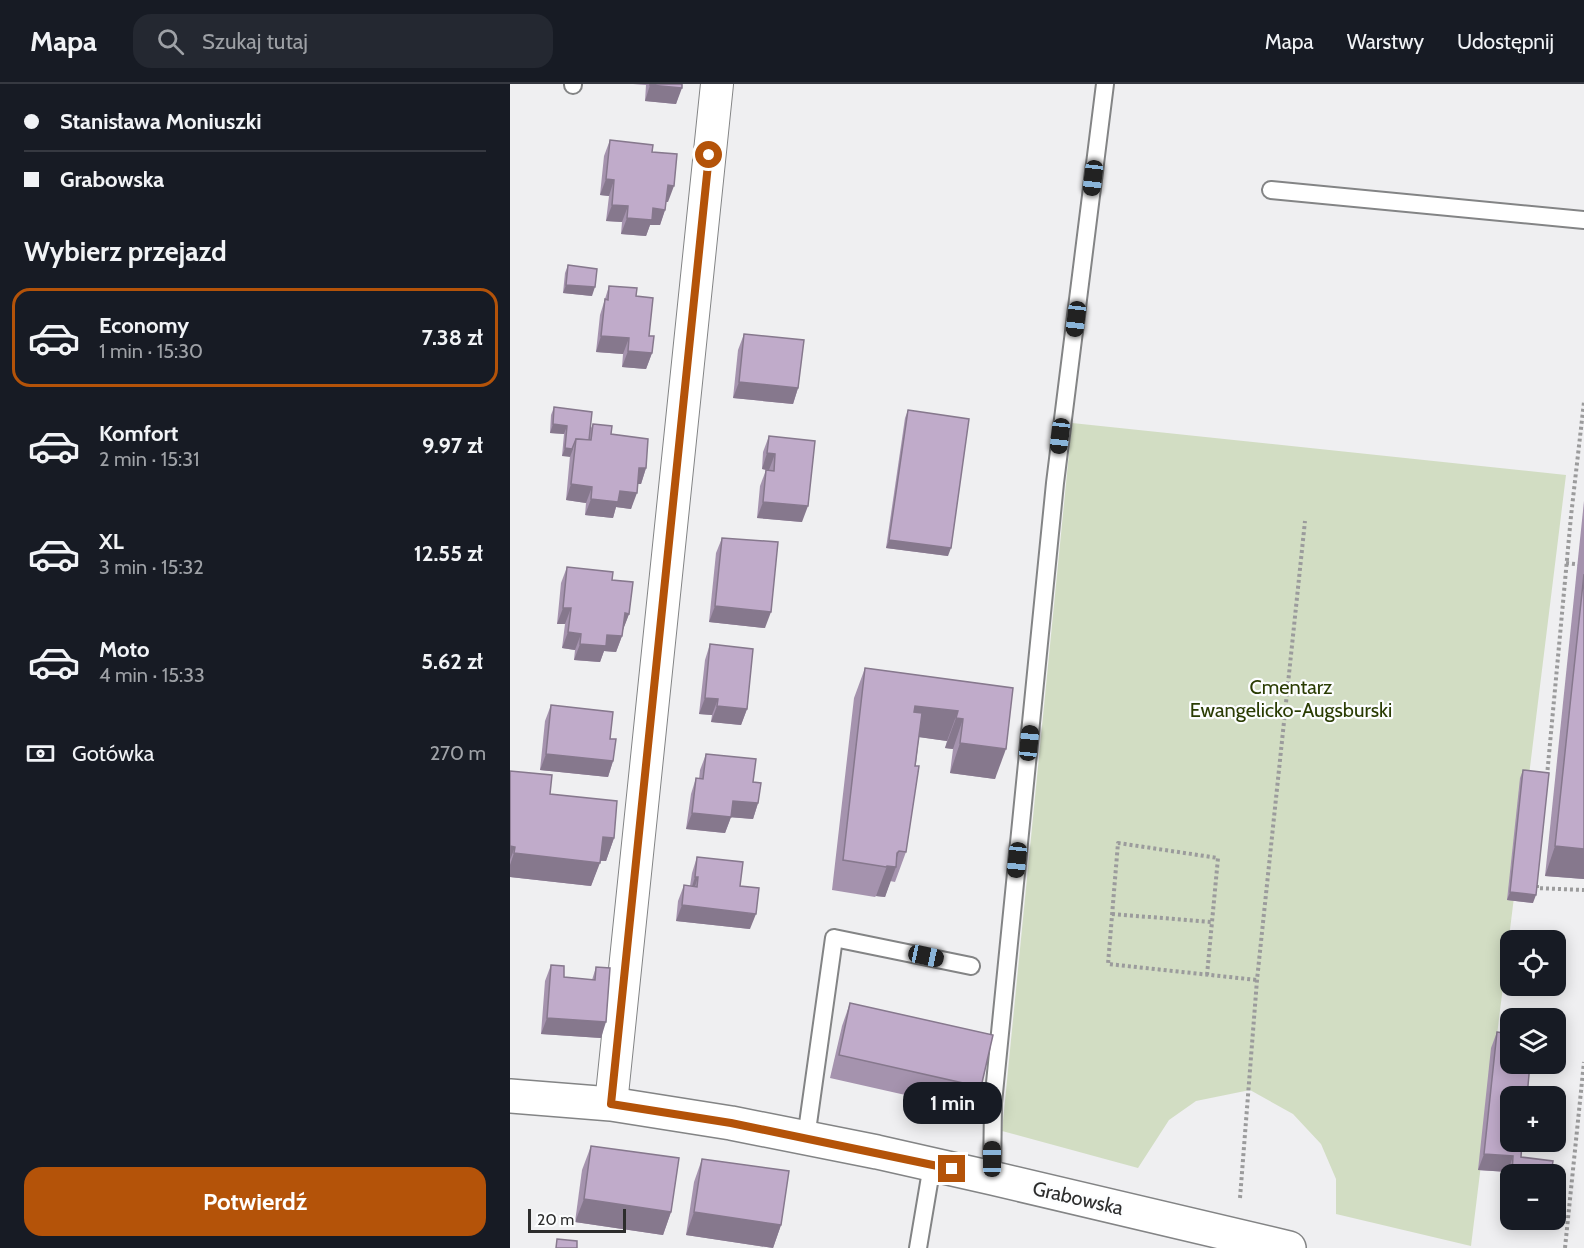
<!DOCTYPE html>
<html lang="pl">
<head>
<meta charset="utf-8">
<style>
	body { margin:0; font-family:Cabin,sans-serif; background:#242831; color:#f1f3f6; height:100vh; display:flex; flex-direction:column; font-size:22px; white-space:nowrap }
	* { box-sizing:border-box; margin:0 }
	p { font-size:20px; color:#9ea1a6 }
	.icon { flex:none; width:33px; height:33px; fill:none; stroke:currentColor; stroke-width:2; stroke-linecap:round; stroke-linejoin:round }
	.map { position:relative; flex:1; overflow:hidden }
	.panel { display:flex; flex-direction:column; background:#171b24; width:510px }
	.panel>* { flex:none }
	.guide { display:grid; align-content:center; height:132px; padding:0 24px; background:#171b24 }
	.buttons { position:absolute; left:990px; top:846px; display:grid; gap:12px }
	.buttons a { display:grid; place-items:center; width:66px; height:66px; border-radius:12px; background:#171b24; box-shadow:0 3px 15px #0003; font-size:30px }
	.scale { position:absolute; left:18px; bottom:15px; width:98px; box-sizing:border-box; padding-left:6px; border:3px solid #2d2d2d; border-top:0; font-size:16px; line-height:21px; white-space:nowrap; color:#2d2d2d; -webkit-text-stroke:4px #fcfdfe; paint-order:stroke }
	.end { position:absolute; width:27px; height:27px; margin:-14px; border:8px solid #b45309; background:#fff; box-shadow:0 0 0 3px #fff }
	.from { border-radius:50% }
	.bubble { position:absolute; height:42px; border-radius:18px; background:#171b24; box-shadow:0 3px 15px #0003; font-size:20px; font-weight:800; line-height:42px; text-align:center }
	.car { position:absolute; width:18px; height:36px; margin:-18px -9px; border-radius:8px; box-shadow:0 0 4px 2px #0007; background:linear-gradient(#222 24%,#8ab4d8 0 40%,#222 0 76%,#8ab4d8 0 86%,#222 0) }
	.guide b { display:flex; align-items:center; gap:21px; height:57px; font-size:22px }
	.guide b+b { border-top:2px solid #363941 }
	.guide i { width:15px; height:15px; background:#f1f3f6 }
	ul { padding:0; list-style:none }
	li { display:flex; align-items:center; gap:18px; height:99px; margin:0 12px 9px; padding:0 12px; border:3px solid transparent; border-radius:18px }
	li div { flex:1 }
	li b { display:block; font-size:22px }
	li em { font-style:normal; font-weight:800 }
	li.on { border-color:#b45309 }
	li>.icon { width:54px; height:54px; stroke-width:1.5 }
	h2 { padding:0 24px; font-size:27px; line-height:72px }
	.pay { display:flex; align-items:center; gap:15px; height:66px; padding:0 24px; font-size:22px }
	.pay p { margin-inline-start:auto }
	.action { display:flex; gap:12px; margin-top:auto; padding:12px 24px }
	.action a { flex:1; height:69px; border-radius:18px; background:#b45309; color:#fff; font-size:24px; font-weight:800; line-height:69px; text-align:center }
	header { display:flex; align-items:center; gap:36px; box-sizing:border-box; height:84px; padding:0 30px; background:#171b24; border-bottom:2px solid #363941 }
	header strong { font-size:28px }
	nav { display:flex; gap:33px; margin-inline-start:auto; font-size:21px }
	.search { width:420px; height:54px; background:#242831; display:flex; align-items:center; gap:15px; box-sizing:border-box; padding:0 21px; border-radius:18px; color:#9ea1a6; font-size:22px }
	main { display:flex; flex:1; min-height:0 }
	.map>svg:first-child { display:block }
	.green { fill:#d2ddc3 }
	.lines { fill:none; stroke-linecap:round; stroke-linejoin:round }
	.lane-casing { stroke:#838485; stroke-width:20 }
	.street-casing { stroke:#838485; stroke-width:34 }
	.secondary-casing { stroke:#838485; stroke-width:36 }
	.path { stroke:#9b9b9c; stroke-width:4; stroke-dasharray:3 3; stroke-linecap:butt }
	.lane { stroke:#fff; stroke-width:16 }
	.street { stroke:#fff; stroke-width:32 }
	.secondary { stroke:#fff; stroke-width:33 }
	.wall { fill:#a593ae }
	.shaded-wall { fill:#86788d }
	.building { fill:#c0abca; stroke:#86788d; stroke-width:1.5 }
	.route { stroke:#b45309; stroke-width:8 }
	.labels { text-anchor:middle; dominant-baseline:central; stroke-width:4.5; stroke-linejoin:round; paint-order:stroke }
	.park-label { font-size:20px; fill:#2a3c03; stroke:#fcfdfe }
	.street-label { font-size:20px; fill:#2d2d2d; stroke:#fcfdfe }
</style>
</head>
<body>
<header>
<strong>Mapa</strong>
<div class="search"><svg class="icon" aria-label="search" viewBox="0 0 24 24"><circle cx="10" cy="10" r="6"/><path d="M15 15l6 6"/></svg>Szukaj tutaj</div>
<nav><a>Mapa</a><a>Warstwy</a><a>Udostępnij</a></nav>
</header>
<main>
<section class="panel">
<div class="guide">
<b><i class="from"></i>Stanisława Moniuszki</b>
<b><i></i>Grabowska</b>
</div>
<h2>Wybierz przejazd</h2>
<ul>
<li class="on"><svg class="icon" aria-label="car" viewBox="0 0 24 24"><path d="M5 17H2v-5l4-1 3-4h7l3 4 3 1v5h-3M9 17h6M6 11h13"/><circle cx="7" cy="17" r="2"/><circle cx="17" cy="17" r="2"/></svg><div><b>Economy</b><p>1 min · 15:30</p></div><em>7.38 zł</em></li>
<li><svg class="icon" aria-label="car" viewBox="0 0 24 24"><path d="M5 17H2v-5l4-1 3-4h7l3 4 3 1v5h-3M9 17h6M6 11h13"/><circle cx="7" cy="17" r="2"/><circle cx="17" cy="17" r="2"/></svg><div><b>Komfort</b><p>2 min · 15:31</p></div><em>9.97 zł</em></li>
<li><svg class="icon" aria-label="car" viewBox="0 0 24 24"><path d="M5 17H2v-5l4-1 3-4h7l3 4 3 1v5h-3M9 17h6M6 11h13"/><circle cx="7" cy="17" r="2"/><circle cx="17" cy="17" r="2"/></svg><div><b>XL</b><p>3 min · 15:32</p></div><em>12.55 zł</em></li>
<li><svg class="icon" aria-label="car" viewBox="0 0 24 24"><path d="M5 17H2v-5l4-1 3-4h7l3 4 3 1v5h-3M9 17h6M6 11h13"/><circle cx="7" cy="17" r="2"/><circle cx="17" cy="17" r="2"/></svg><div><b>Moto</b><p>4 min · 15:33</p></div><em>5.62 zł</em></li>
</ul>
<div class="pay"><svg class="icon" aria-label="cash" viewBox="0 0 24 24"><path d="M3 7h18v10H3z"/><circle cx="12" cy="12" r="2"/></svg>Gotówka<p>270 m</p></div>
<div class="action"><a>Potwierdź</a></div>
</section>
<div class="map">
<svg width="1074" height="1164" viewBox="0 0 1074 1164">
	<rect width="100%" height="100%" fill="#efeff1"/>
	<polygon class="green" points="562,339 1056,391 961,1162 826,1130 826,1095 811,1060 783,1030 740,1006 686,1017 659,1036 628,1084 492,1047"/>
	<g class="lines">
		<g class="lane-casing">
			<g id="lane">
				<polyline points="63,1 63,0"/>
				<polyline points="761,106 1074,136"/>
				<polyline points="296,1054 324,854 461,882"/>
				<polyline points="482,1094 483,1019 545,399 595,0"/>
				<polyline points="408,1164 422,1081"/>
			</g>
		</g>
		<g class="street-casing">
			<polyline id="street" points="101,1020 207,0"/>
		</g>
		<g class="secondary-casing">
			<polyline id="secondary" points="0,1012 101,1020 221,1039 367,1068 482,1094 779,1164"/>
		</g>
		<g class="path">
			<polyline points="1056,479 1074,481"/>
			<polyline points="1037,692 1061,432 1074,318"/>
			<polyline points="1027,801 1027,804 1074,806"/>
			<polyline points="602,830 702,838"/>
			<polyline points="697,891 708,774 608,759 598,880 747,896"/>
			<polyline points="730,1114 747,896 795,437"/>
			<polyline points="1055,1164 1074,978"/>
		</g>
		<use href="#lane" class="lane"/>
		<use href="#street" class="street"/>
		<use href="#secondary" class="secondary"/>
	</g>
	<g class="wall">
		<polygon points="123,0 172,0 166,20 135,17 136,1"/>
		<polygon points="100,56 142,68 158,118 156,118 155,126 150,141 140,141 136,152 111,150 112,138 96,137 99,112 90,111 94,72"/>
		<polygon points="58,181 82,212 53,209 55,189"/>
		<polygon points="99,202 126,212 139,252 142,269 136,285 112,283 113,270 86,268 90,231"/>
		<polygon points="234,250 288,304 283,320 223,314 228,266"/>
		<polygon points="44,323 80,346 83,340 101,350 136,384 131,400 128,400 121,425 106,423 103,434 75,431 76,419 56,416 60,372 52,372 54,350 40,349 41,331"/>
		<polygon points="398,326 438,472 376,464 395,334"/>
		<polygon points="259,352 292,438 247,434 250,402 256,386 259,387 252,385 253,368"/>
		<polygon points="1074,417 1074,795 1035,792"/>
		<polygon points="212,454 255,544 199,538 206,469"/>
		<polygon points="57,483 102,496 119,530 113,545 112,552 106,568 94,567 90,578 64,576 65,566 52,564 55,540 47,540 51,499"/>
		<polygon points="200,560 237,625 231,641 201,638 202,631 189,630 195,576"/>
		<polygon points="355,584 503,604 485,695 440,689 443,665 435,664 437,657 409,653 396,768 385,798 380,797 375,813 366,812 365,813 322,806 344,614"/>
		<polygon points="41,621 100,655 103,677 98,693 30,686 35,637"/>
		<polygon points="196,670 243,698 248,719 243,735 221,733 215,749 176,745 181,710 186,694 189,695 190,686"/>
		<polygon points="1013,686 1023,819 997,816 1010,694"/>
		<polygon points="0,687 40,710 104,754 96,777 90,777 81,802 0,793"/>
		<polygon points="187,773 230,802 240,845 166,837 168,817 174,801 180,802 182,789"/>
		<polygon points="41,881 54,893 82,896 86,883 91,954 31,950 35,897"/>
		<polygon points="340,919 471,1003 462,1026 320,994 332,942"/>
		<polygon points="987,948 1011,1073 1041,1090 1000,1090 1000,1125 994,1124 998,1088 968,1086 981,964"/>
		<polygon points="81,1062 161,1128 153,1151 65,1138 72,1086"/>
		<polygon points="192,1075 271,1141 263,1164 176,1151 184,1098"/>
	</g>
	<g class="shaded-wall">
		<polygon points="140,1 172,4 166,20 135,17"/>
		<polygon points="96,95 104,96 99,112 90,111"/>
		<polygon points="158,101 164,102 158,118 152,117"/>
		<polygon points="102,121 118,122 112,138 96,137"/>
		<polygon points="143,124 155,126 150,141 140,141 136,152 111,150 117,134"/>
		<polygon points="56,201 85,203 82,212 53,209"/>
		<polygon points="91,252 119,254 113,270 86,268"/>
		<polygon points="118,267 142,269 136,285 112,283"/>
		<polygon points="229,298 288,304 283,320 223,314"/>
		<polygon points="43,340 57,342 54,350 40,349"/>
		<polygon points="55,364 63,365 60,373 52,372"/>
		<polygon points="257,369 265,370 259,386 252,385"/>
		<polygon points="129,384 136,384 131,400 123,400"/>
		<polygon points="61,400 82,403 76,419 56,416"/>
		<polygon points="110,407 127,409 121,425 106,423 103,434 75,431 81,415"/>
		<polygon points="253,418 298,422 292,438 247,434"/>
		<polygon points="379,456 441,464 438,472 376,464"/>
		<polygon points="205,522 261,528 255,544 199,538"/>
		<polygon points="53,524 61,524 55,540 47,540"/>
		<polygon points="115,529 119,530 113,546 109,545"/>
		<polygon points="58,548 71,550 65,566 52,564"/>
		<polygon points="97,551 112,552 106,568 94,567 90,578 64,576 70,560"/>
		<polygon points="195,614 208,615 202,631 189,630"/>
		<polygon points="207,622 237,625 231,641 201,638"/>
		<polygon points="405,622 448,627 437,657 394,651"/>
		<polygon points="446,634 453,635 443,665 435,664"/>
		<polygon points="450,659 496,665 485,695 440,689"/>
		<polygon points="36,670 103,677 98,693 30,686"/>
		<polygon points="223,717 248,719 243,735 217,733"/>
		<polygon points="182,729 221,733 215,749 176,745"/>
		<polygon points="93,753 104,754 96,777 84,776"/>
		<polygon points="0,762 5,763 0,776"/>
		<polygon points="1045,762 1074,765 1074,795 1035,792"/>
		<polygon points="389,767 384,783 386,783 375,813 366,812 377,782"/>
		<polygon points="4,769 90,779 81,802 0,793 0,781"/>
		<polygon points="185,793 188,793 183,809 180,809"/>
		<polygon points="1000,808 1026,811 1023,819 997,816"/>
		<polygon points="172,821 246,830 240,845 166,837"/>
		<polygon points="37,934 96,938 91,954 31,950"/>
		<polygon points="974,1070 1003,1072 998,1088 968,1086"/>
		<polygon points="1000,1108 1000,1125 994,1124"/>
		<polygon points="74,1115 161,1128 153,1151 65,1138"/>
		<polygon points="184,1128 271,1141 263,1164 176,1151"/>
	</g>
	<g class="building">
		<polygon points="140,0 172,0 172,4 140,1"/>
		<polygon points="100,56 143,61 142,68 167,70 164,102 158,101 155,126 143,124 142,136 117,134 118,122 102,121 104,96 96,95"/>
		<polygon points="58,181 87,185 85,203 56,201"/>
		<polygon points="99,202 127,204 126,212 143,214 139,252 144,252 142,269 118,267 119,254 91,252 95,215 98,216"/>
		<polygon points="234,250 294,256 288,304 229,298"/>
		<polygon points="44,323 82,328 79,356 66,355 62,365 55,364 57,342 43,340"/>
		<polygon points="398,326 459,335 441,464 379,456"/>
		<polygon points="83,340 102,342 101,350 138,355 136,384 129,384 127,409 110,407 108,418 81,415 82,403 61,400 66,355 81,356"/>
		<polygon points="259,352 305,357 298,422 253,418 256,386 264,387 265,370 257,369"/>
		<polygon points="212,454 268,458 261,528 205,522"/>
		<polygon points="57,483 103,488 102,496 123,498 119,530 115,529 112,552 97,551 96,562 70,560 71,550 58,548 61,524 53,524"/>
		<polygon points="1074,490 1074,765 1045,762"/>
		<polygon points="200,560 243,565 237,625 207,622 208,615 195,614"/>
		<polygon points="355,584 503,604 496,665 450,659 453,635 446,634 448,627 405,622 404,628 412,629 405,682 409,682 396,768 389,767 387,769 386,783 377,782 376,783 333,776"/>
		<polygon points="41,621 103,628 100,655 106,655 103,677 36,670"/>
		<polygon points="196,670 246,675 243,698 251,699 248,719 223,717 221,733 182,729 186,694 193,695"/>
		<polygon points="1013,686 1039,689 1026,811 1000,808"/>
		<polygon points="0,687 42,691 40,710 107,717 104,754 93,753 90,779 4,769 5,763 0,762"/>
		<polygon points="187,773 233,778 230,802 249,804 246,830 172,821 174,801 187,803 188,793 185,793"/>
		<polygon points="41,881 54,882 54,893 85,896 86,883 100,884 96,938 37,934"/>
		<polygon points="340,919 483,951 471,1003 329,971"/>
		<polygon points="987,948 1000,950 1000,980 1020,980 1017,1012 1000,1012 1000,1058 1012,1058 1011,1073 1043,1077 1041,1090 1002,1090 1003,1072 974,1070"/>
		<polygon points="81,1062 169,1074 161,1128 74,1115"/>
		<polygon points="192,1075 279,1087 271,1141 184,1128"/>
		<polygon points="47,1155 67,1157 67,1164 46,1164"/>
	</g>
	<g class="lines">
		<polyline class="route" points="199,71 101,1020 221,1039 442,1085"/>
	</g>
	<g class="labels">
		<g class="park-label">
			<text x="781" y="603">Cmentarz<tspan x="781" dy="23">Ewangelicko-Augsburski</tspan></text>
		</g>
		<g class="street-label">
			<text transform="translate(568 1114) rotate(13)">Grabowska</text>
		</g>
	</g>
</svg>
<div class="buttons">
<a><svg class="icon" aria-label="locate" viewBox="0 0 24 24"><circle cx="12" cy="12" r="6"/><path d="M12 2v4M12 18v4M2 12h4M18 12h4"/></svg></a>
<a><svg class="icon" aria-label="layers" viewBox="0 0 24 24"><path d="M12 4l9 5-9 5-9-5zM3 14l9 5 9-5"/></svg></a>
<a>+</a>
<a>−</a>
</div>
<div class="scale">20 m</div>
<i class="end from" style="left:199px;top:71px"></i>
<i class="end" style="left:442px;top:1085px"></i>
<div class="bubble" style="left:393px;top:998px;width:99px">1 min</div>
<i class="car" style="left:583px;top:94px;rotate:187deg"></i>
<i class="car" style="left:566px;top:235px;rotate:187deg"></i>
<i class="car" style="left:550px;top:352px;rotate:187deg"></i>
<i class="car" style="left:519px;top:659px;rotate:6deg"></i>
<i class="car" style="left:507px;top:776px;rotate:186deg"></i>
<i class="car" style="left:416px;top:872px;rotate:102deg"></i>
<i class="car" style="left:482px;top:1075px;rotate:0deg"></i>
</div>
</main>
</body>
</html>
